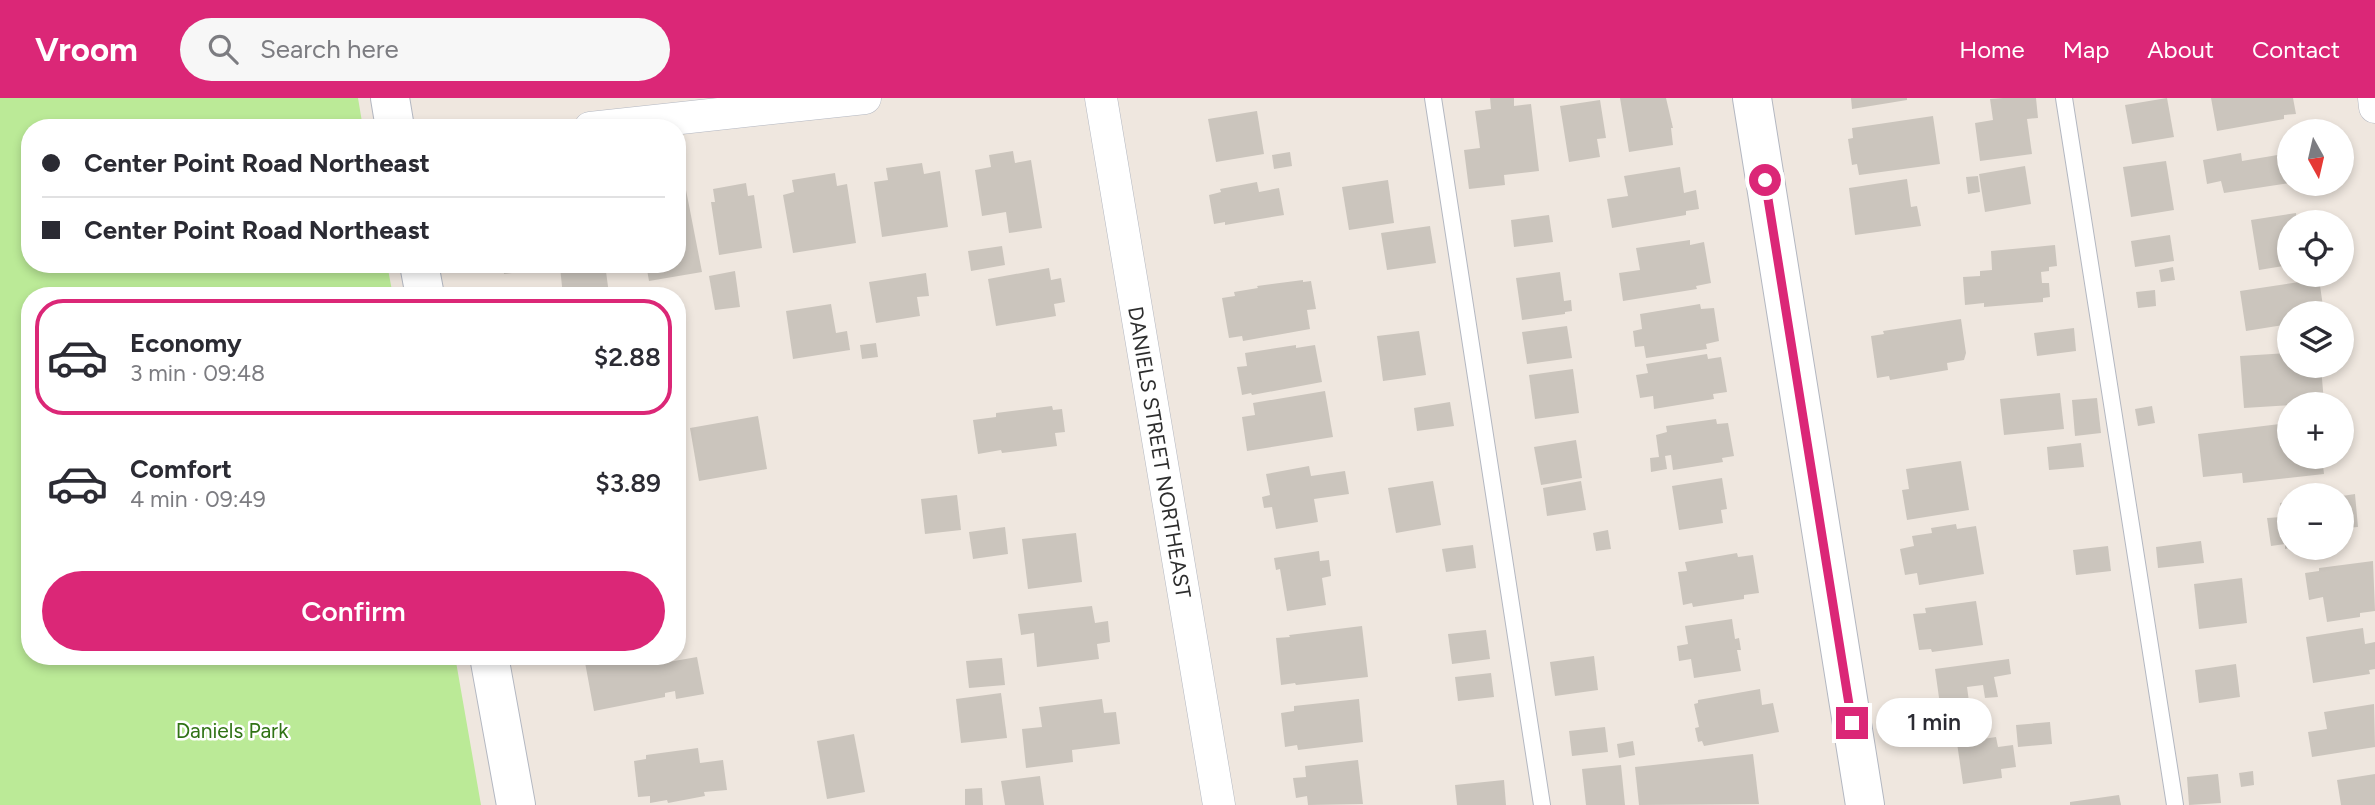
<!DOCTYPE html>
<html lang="en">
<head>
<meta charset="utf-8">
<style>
	body { margin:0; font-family:Figtree,sans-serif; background:#f7f7f7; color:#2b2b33; height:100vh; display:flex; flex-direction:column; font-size:26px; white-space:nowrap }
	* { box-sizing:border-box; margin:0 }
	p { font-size:23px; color:#7c7c81 }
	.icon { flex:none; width:38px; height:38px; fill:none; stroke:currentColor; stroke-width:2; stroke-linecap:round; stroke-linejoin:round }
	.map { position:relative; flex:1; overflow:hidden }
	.drawer { position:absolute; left:21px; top:189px; width:665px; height:378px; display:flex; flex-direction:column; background:#fff; border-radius:28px; box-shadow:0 4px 10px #0003 }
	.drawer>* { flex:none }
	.top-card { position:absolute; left:21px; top:21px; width:665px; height:154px; border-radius:28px; box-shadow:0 4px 10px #0003; display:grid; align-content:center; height:154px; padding:0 21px; background:#fff }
	.needle { width:46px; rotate:172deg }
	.fabs { position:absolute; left:2277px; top:21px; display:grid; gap:14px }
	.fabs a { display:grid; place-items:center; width:77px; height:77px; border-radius:50%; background:#fff; box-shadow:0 4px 10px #0003; font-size:35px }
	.end { position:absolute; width:32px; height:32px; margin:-16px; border:9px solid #db2777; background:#fff; box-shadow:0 0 0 4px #fff }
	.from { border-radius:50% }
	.bubble { position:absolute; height:49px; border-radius:24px; background:#fff; box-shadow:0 4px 10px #0003; font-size:23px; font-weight:600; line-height:49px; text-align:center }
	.top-card b { display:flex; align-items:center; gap:24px; height:66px; font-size:26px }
	.top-card b+b { border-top:2px solid #e1e1e2 }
	.top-card i { width:18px; height:18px; background:#2b2b33 }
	ul { padding:12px 0 0; list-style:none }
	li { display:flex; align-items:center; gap:21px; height:116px; margin:0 14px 10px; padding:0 7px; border:4px solid transparent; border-radius:28px }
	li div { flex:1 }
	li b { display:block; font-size:26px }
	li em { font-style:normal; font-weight:600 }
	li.on { border-color:#db2777 }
	li>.icon { width:63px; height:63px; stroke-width:1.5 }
	.action { display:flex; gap:14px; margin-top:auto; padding:14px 21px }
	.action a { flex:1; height:80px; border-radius:42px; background:#db2777; color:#fff; font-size:28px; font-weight:600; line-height:80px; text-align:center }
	header { display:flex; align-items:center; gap:42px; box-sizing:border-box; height:98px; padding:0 35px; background:#db2777; color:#fff }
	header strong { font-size:33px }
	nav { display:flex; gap:38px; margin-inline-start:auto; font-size:24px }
	.search { width:490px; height:63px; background:#f7f7f7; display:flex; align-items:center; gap:18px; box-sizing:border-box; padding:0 24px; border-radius:38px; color:#7c7c81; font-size:26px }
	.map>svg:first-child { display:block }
	.green { fill:#bbea97 }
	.building { fill:#cbc5bd }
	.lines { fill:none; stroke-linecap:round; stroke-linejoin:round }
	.service-casing { stroke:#b3b7c1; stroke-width:18 }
	.minor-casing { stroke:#b3b7c1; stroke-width:33 }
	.secondary-casing { stroke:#b3b7c1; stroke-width:40 }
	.service { stroke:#fff; stroke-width:16 }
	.minor { stroke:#fff; stroke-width:32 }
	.secondary { stroke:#fff; stroke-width:38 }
	.route { stroke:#db2777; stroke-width:9 }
	.labels { text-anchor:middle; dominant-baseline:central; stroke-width:5; stroke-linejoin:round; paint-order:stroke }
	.street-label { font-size:21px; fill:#2d2d2d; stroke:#fff }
	.park-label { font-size:21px; fill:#307315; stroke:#fff }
</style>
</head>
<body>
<header>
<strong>Vroom</strong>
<div class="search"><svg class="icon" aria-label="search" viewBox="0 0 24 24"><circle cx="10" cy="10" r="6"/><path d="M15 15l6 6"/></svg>Search here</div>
<nav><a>Home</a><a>Map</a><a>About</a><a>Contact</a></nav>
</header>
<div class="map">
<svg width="2375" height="707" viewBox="0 0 2375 707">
	<rect width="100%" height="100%" fill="#efe7df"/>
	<polygon class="green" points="0,0 358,0 363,30 30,30 30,166 387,166 393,198 30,198 30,558 455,558 481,707 0,707"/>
	<g class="building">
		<polygon points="1490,0 1514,0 1514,8 1531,6 1539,73 1504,77 1505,87 1469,91 1464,52 1480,50 1475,13 1491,11"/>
		<polygon points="1620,0 1666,0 1673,30 1671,30 1673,47 1629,54"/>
		<polygon points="1851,0 1907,0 1907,2 1852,11"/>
		<polygon points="2003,0 2036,0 2038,20 2027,21 2032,56 1980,63 1975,25 1993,22 1990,1"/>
		<polygon points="2167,0 2174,39 2132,46 2125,7"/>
		<polygon points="2211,0 2293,0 2296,16 2284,17 2284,21 2217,33"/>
		<polygon points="1600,2 1606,40 1597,41 1600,59 1569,64 1560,8"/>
		<polygon points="1257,13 1264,56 1216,64 1208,21"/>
		<polygon points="1933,18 1940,66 1859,77 1857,66 1852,67 1848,41 1853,40 1852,30"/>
		<polygon points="1013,53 1015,65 1031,62 1042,130 1009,135 1006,114 982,118 975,72 991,69 989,57"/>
		<polygon points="1290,54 1292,68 1274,71 1272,57"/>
		<polygon points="2241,55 2242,63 2289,55 2289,85 2224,95 2221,83 2207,86 2203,62"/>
		<polygon points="2166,63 2174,112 2131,119 2123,69"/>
		<polygon points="922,65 924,76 940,73 948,129 882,139 874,84 888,82 886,70"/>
		<polygon points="2025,68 2031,106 1985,114 1979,76"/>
		<polygon points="1680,69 1684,95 1696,92 1699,111 1686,113 1686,117 1612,130 1607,101 1628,98 1624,78"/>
		<polygon points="835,75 837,88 847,86 856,145 793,155 783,97 794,94 792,82"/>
		<polygon points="1978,78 1980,94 1968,96 1966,79"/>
		<polygon points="1907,81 1911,109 1917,108 1921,128 1855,137 1849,90"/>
		<polygon points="1388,82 1394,125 1349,132 1342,89"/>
		<polygon points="1257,84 1259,94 1279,90 1284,117 1225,127 1225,124 1214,126 1209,97 1221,94 1220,91"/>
		<polygon points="746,85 748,98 754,97 762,150 719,157 711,104 715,104 713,91"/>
		<polygon points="686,92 702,174 649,183 646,166 677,166 677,93"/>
		<polygon points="2296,115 2297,124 2289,124 2289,167 2259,172 2251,122"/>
		<polygon points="1549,117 1553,144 1514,149 1511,122"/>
		<polygon points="1430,128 1436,165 1387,172 1381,135"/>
		<polygon points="2170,137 2174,163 2135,169 2131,143"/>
		<polygon points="1690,142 1690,147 1704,144 1711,185 1696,188 1697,191 1623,203 1619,175 1640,172 1636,150"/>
		<polygon points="2055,147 2057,168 2049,169 2049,173 2041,174 2042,185 2049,185 2050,199 2043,200 2043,204 1984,209 1984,205 1965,207 1963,179 1980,178 1980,173 1992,172 1991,153"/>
		<polygon points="1002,148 1005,167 971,173 968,153"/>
		<polygon points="503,166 605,166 609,196 563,198 560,169 504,176"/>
		<polygon points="2173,169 2175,182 2161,184 2159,172"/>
		<polygon points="1049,170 1051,182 1061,180 1065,204 1054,206 1056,218 996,228 988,181"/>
		<polygon points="735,173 740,209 715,212 709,178"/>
		<polygon points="1560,174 1564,203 1571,202 1572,213 1565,214 1565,216 1522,222 1516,180"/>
		<polygon points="926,175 929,198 917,199 920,218 876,225 869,184"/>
		<polygon points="2319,181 2324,215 2289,215 2289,226 2246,233 2240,193"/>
		<polygon points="1303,182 1303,184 1311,183 1316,211 1307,212 1310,231 1243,243 1242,238 1229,240 1222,200 1235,198 1234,194 1258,190 1257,188"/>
		<polygon points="2155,192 2156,208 2138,210 2136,194"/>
		<polygon points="831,206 836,235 847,233 850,252 793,261 786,213"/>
		<polygon points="1700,206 1701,211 1714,210 1719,243 1706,246 1707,251 1646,260 1644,248 1635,249 1633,233 1642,231 1640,216"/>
		<polygon points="1961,221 1966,255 1964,262 1947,265 1948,272 1890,282 1889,278 1877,280 1871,238 1884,236 1883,233"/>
		<polygon points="1567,228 1572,260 1527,266 1522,234"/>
		<polygon points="2074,230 2076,253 2037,258 2034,235"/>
		<polygon points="1419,233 1426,277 1383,283 1377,238"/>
		<polygon points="876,245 878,259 862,261 860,247"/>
		<polygon points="1296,247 1296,250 1315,247 1322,284 1252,297 1251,295 1242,297 1237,269 1247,268 1245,255"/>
		<polygon points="2289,255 2289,268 2321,268 2324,305 2244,310 2240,258"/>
		<polygon points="1707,256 1708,261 1721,259 1727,294 1713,296 1714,301 1654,311 1653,298 1640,300 1636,277 1648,275 1646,266"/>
		<polygon points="1573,271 1579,315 1535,321 1529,277"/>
		<polygon points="1325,293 1333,339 1247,353 1242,319 1255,317 1253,305"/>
		<polygon points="2060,295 2064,331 2004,337 2000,301"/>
		<polygon points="2097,300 2101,335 2075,338 2072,302"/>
		<polygon points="1450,304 1454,328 1417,333 1414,310"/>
		<polygon points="1052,308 1053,312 1062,311 1065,334 1055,335 1057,348 1002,355 1001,352 978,356 973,322 996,319 996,315"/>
		<polygon points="2152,308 2155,325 2138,328 2135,311"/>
		<polygon points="758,318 767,371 699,383 690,330"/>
		<polygon points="1716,321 1717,326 1728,325 1734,358 1722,360 1723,364 1673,372 1671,357 1665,358 1667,371 1651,374 1650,360 1659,359 1656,337 1667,334 1666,328"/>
		<polygon points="2289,325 2289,359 2322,359 2324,376 2243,385 2242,375 2203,379 2198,336"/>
		<polygon points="1576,342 1582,380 1541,387 1534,349"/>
		<polygon points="2081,345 2084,369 2049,372 2047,349"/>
		<polygon points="1961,363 1969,412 1907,422 1902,392 1909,391 1906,371"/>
		<polygon points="1309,368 1311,378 1345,373 1349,396 1314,401 1318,424 1276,431 1272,409 1264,410 1262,399 1270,397 1266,376"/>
		<polygon points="1722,380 1727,411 1721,412 1723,425 1679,432 1672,388"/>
		<polygon points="1433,383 1441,427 1396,435 1388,390"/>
		<polygon points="1581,383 1586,412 1547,418 1543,390"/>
		<polygon points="2355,396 2358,429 2346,430 2348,444 2342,444 2342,398"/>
		<polygon points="957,397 961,432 925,436 921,401"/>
		<polygon points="2289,404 2289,450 2285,451 2285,446 2271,448 2267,420 2282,419 2280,405"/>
		<polygon points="1956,426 1957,431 1976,428 1984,476 1919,487 1917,475 1905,477 1900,451 1914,448 1912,438 1932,435 1931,430"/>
		<polygon points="1005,429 1008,456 973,461 969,434"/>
		<polygon points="1608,432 1611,451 1596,453 1593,435"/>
		<polygon points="1076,435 1082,484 1028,491 1022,441"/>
		<polygon points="2201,443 2204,465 2158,470 2156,449"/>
		<polygon points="1473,447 1476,470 1446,474 1442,451"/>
		<polygon points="2108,448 2111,473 2076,477 2073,452"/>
		<polygon points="1319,453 1320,463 1329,462 1331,478 1322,480 1326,507 1287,513 1280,471 1276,472 1274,460"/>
		<polygon points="1737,455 1738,459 1753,457 1759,495 1744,497 1744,501 1693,509 1692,505 1683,507 1678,474 1687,473 1685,464"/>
		<polygon points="2373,463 2375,513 2360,515 2360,519 2327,524 2323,499 2309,502 2305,475 2319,473 2319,470"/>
		<polygon points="681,465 686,492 677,494 677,466"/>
		<polygon points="2242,480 2247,525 2199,531 2194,486"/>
		<polygon points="1976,503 1983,547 1932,554 1931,551 1919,552 1913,516 1926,515 1925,510"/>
		<polygon points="1092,508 1095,525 1108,523 1110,544 1097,546 1099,561 1037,569 1034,535 1021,537 1018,516"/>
		<polygon points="1732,521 1735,541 1739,540 1741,552 1737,552 1741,573 1694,580 1691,561 1679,563 1677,548 1688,546 1685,528"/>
		<polygon points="1362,528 1368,579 1296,587 1295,585 1281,587 1276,540 1290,539 1289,537"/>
		<polygon points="2363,530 2365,546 2375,544 2375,571 2369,572 2370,576 2313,585 2306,539"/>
		<polygon points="1486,532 1490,561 1452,566 1448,536"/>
		<polygon points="590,558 656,558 657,566 697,559 704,596 676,601 675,593 665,595 665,599 594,613 584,559"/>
		<polygon points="1594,558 1598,592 1555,598 1550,564"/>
		<polygon points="1002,560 1005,587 969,590 966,563"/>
		<polygon points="2009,561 2011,576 1994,579 1998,599 1985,600 1983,587 1967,589 1970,611 1941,614 1935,571"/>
		<polygon points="2236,566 2240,599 2199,605 2195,572"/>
		<polygon points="1491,575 1494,599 1458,603 1455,579"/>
		<polygon points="1760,591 1762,607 1773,605 1779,634 1704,648 1702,643 1698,644 1695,630 1699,629 1694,606 1698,605 1698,602"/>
		<polygon points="1001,595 1007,640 961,645 956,601"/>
		<polygon points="1102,601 1104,615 1116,614 1120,646 1072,652 1073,664 1026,670 1022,631 1042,629 1039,609"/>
		<polygon points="1359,601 1363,644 1298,652 1297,647 1285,649 1281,615 1294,613 1294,608"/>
		<polygon points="2374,606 2375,649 2312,659 2308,634 2327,631 2324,614"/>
		<polygon points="2050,624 2052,646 2018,649 2016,627"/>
		<polygon points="1605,629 1608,654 1572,658 1569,633"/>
		<polygon points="854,636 865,694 827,701 817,643"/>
		<polygon points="1996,639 1998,649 2013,647 2016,669 2001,671 2002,680 1963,686 1957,645"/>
		<polygon points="1633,643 1635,657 1619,660 1617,646"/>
		<polygon points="698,650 700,665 723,662 727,692 704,694 705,698 668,705 667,702 650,705 650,698 638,699 634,663 646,661 646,657"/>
		<polygon points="1753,656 1759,706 1639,707 1635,669"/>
		<polygon points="1358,662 1363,706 1308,707 1307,698 1296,700 1293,680 1306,679 1305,668"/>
		<polygon points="1621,667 1625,707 1586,707 1582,671"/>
		<polygon points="2253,673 2254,687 2241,689 2239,675"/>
		<polygon points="2218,676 2221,705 2189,707 2187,679"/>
		<polygon points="2375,676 2375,707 2341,707 2337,682"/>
		<polygon points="1040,678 1044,707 1005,707 1001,683"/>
		<polygon points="1504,682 1506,707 1457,707 1455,687"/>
		<polygon points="982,690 983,707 965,707 965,691"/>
		<polygon points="2119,697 2121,707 2070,707 2070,704"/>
	</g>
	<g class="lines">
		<g class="service-casing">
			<g id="service">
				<polyline points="1433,0 1542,707"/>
				<polyline points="2064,0 2175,707"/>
			</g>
		</g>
		<g class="minor-casing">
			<g id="minor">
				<path id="s1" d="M 1101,0 L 1219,707"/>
				<polyline points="2374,0 2375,9"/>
				<polyline points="590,30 865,0"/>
			</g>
		</g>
		<g class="secondary-casing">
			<g id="secondary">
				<polyline points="390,0 395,30"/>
				<polyline points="1752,0 1865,707"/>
				<polyline points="419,166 425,198"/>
				<polyline points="489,558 516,707"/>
			</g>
		</g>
		<use href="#service" class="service"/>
		<use href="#minor" class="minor"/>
		<use href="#secondary" class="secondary"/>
	</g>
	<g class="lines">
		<polyline class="route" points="1765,82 1852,625"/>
	</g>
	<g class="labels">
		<g class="street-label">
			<text stroke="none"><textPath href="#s1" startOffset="359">DANIELS STREET NORTHEAST</textPath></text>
		</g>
		<g class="park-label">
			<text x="232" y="632">Daniels Park</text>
		</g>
	</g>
</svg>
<div class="fabs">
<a><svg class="needle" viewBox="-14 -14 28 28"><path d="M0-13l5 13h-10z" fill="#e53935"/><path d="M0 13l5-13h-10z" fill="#7c7c81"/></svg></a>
<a><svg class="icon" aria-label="locate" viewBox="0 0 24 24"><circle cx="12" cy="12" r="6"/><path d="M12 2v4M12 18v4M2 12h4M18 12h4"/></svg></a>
<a><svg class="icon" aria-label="layers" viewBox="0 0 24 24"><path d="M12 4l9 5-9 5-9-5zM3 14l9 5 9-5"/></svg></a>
<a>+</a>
<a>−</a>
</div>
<i class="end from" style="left:1765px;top:82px"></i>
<i class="end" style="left:1852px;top:625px"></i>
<div class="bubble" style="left:1876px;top:600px;width:116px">1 min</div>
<div class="top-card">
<b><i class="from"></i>Center Point Road Northeast</b>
<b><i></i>Center Point Road Northeast</b>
</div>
<section class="drawer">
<ul>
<li class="on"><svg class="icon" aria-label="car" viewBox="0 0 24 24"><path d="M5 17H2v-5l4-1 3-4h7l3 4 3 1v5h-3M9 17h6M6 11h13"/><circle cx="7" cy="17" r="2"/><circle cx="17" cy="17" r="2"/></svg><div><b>Economy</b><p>3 min · 09:48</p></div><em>$2.88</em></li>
<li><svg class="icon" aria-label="car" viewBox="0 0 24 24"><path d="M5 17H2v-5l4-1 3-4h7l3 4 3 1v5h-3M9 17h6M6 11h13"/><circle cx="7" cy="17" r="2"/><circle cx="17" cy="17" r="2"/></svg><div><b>Comfort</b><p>4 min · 09:49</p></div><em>$3.89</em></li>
</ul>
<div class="action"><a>Confirm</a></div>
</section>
</div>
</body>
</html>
